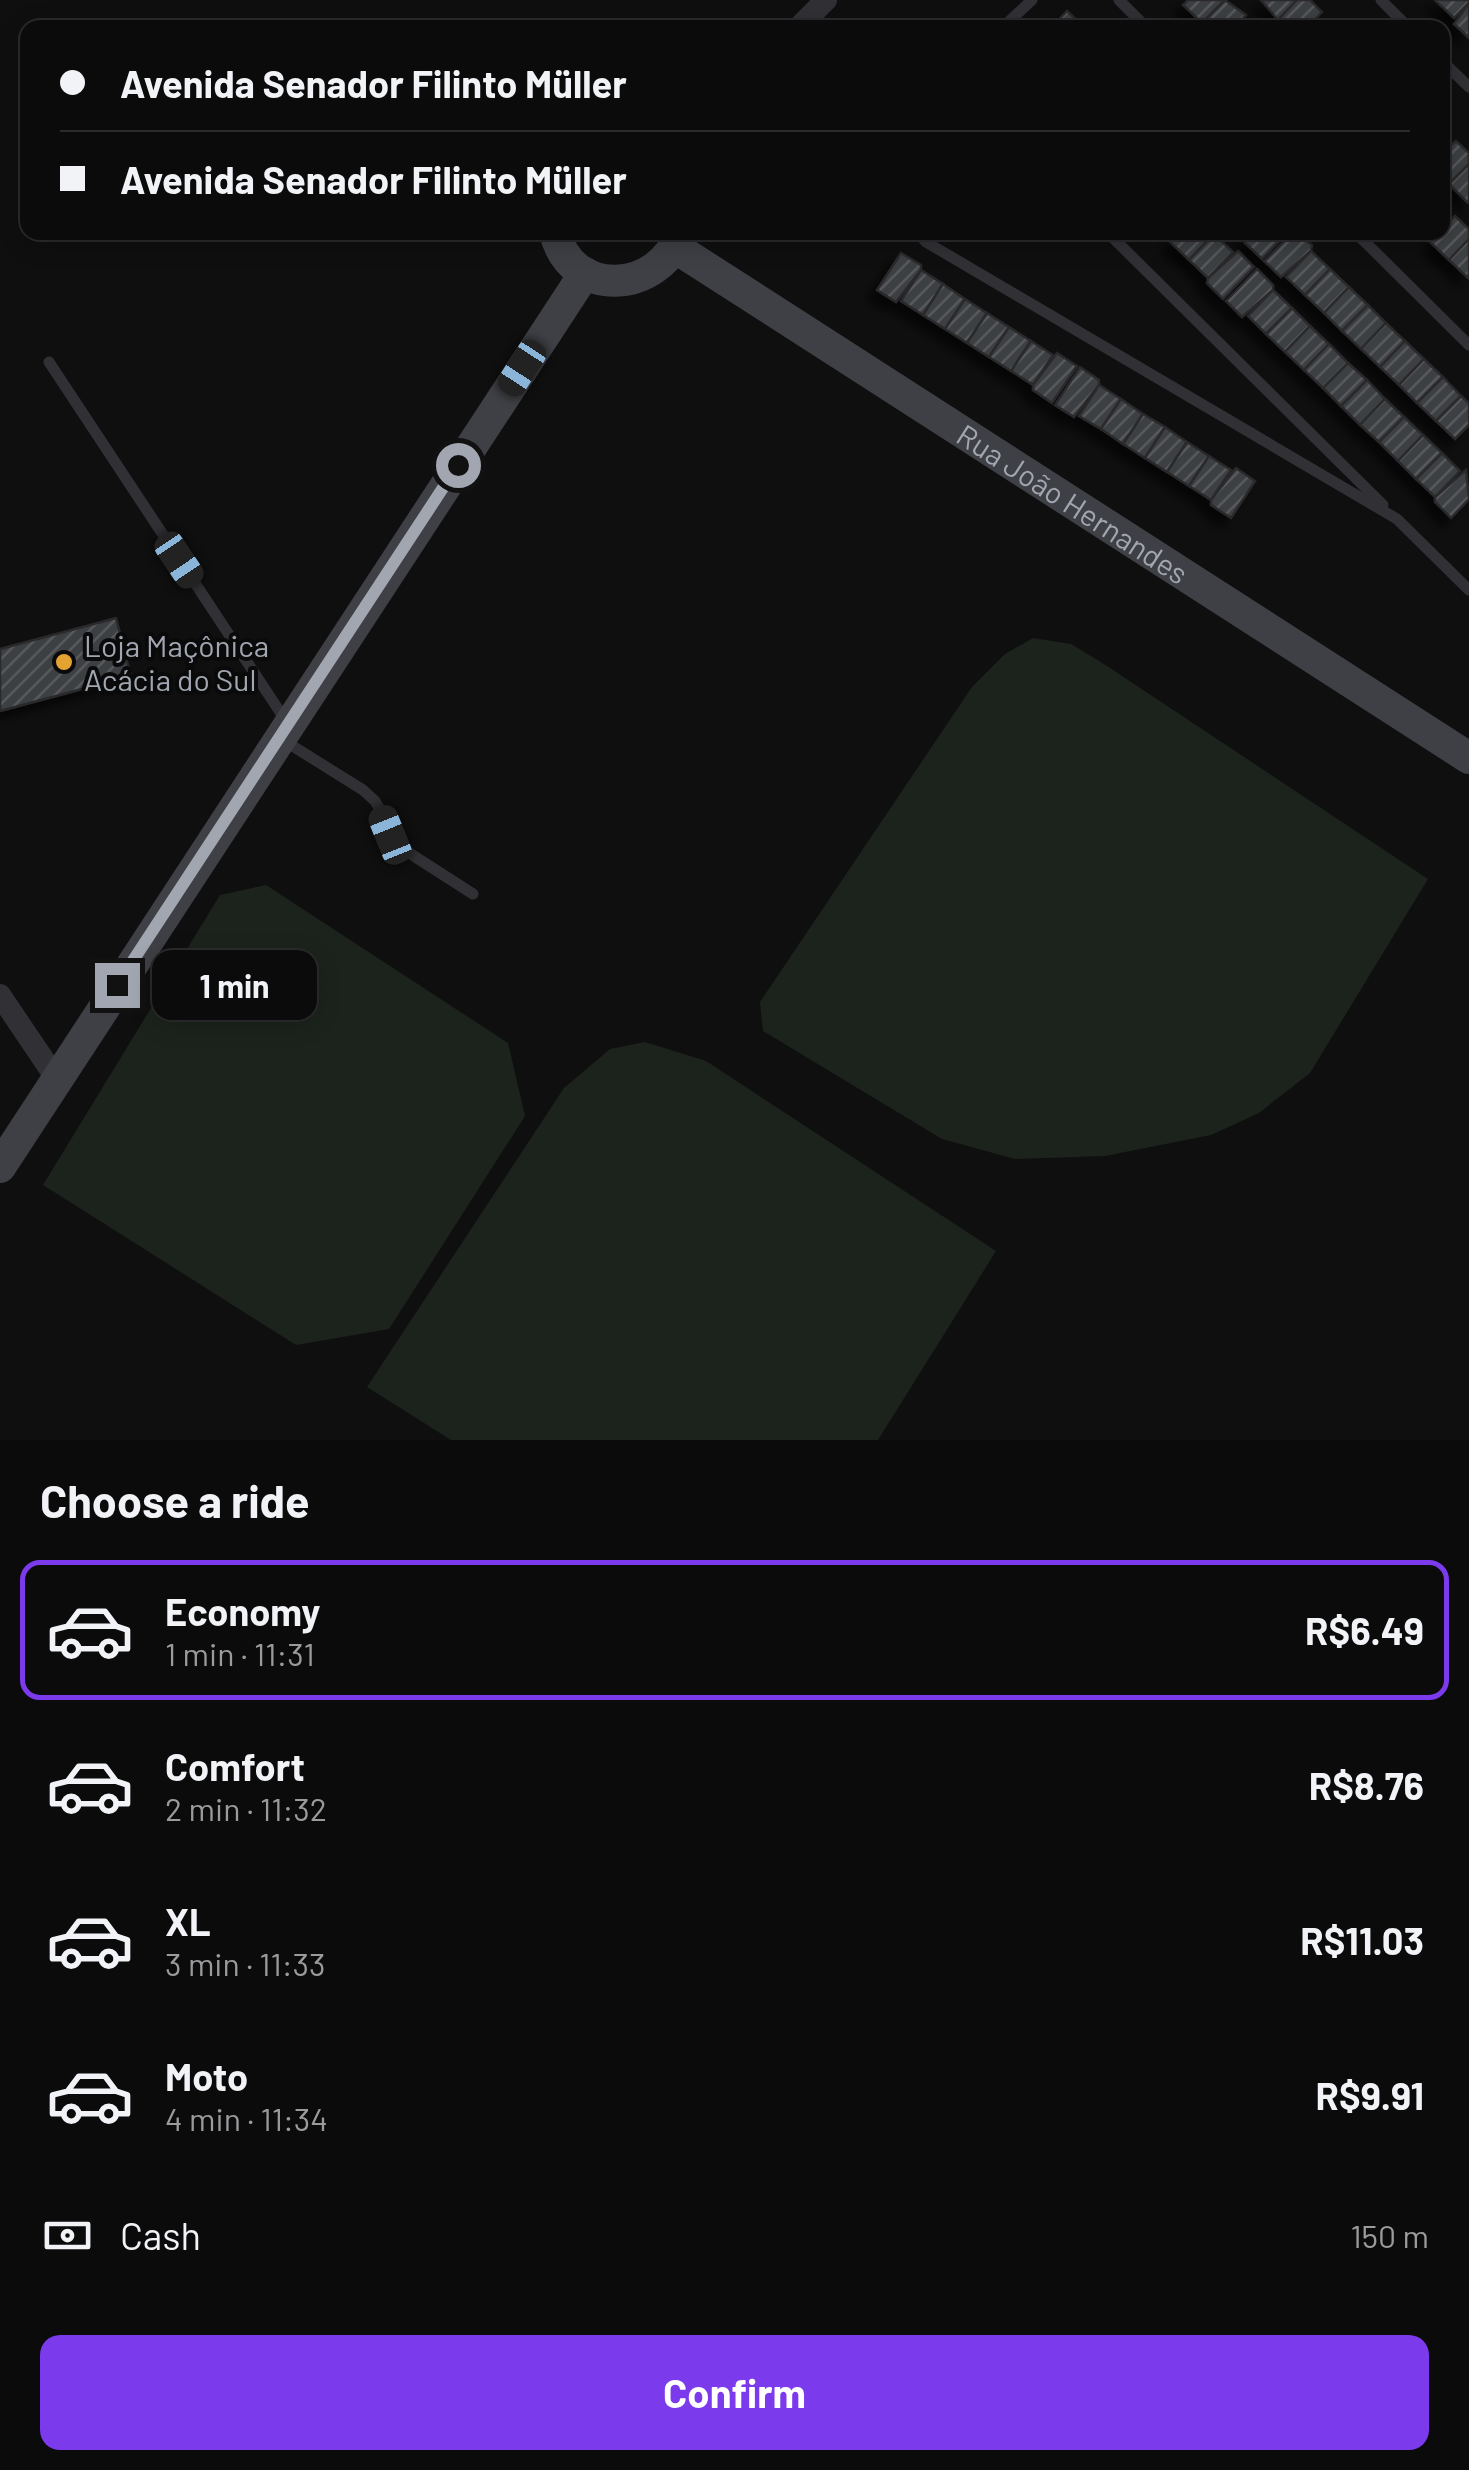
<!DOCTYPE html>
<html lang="en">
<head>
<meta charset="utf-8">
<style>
	body { margin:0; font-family:Barlow,sans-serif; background:#141415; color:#f1f3f6; height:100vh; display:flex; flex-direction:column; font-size:38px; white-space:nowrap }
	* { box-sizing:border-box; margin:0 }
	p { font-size:32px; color:#9a9b9d }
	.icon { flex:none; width:55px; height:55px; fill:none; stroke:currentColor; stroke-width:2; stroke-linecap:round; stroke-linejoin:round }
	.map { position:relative; height:1440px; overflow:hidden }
	.details { display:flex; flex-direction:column; background:#0b0b0c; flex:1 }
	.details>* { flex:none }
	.hud { position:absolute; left:20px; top:20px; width:1430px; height:220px; border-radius:20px; box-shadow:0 5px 25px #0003,0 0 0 2px #2b2b2d; display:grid; align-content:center; height:220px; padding:0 40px; background:#0b0b0c }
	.end { position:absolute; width:45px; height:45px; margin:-22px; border:12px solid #a1a6b0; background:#111; box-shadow:0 0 0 5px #111 }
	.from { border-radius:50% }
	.bubble { position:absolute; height:70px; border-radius:20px; background:#0b0b0c; box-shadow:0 5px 25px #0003,0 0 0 2px #2b2b2d; font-size:32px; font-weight:700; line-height:70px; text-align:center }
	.car { position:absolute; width:30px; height:60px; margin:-30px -15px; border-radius:12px; box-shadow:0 0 8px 2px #0007; background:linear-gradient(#222 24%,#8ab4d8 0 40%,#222 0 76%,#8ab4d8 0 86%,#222 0) }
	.hud b { display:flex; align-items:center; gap:35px; height:95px; font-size:38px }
	.hud b+b { border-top:2px solid #2b2b2d }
	.hud i { width:25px; height:25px; background:#f1f3f6 }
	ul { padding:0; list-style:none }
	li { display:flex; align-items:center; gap:30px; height:140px; margin:0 20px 15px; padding:0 20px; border:5px solid transparent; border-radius:20px }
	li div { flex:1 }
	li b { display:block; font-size:38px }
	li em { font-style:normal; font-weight:700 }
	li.on { border-color:#7c3aed }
	li>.icon { width:90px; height:90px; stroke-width:1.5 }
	h2 { padding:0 40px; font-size:45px; line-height:120px }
	.pay { display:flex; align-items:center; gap:25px; height:110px; padding:0 40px; font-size:38px }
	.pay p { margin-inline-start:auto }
	.button { display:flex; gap:20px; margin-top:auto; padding:20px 40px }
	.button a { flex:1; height:115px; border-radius:20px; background:#7c3aed; color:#fff; font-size:40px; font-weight:700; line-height:115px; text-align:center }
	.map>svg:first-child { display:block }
	.grass { fill:#1c231c }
	.building { fill:url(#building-hatch); stroke:#29292c; stroke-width:2.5; filter:url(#shadow) }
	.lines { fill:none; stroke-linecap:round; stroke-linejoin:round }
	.lane { stroke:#313135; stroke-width:11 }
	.street { stroke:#313135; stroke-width:22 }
	.secondary { stroke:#3f4045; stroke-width:32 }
	.route { stroke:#a1a6b0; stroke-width:12 }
	.poi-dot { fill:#e4a233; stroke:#0a0a0b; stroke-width:4 }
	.labels { text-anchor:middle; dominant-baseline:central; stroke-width:8; stroke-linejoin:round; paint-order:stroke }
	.street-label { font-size:30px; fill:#a1a6b0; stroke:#0a0a0b }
	.poi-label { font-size:30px; fill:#a1a6b0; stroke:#0a0a0b; text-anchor:start }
</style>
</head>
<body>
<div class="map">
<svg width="1469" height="1440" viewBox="0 0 1469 1440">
	<defs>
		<pattern id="building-hatch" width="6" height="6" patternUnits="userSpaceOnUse" patternTransform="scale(2.5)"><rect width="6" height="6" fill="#3e3f43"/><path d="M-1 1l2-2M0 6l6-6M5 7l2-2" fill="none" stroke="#57585c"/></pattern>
		<filter id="shadow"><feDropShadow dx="-9" dy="9" stdDeviation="5" flood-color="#0009"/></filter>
	</defs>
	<rect width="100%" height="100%" fill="#0f0f10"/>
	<g class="grass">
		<polygon points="1033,638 1071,644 1104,664 1428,879 1310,1073 1259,1113 1211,1135 1105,1156 1015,1159 942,1139 763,1031 760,1002 972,687 1005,654"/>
		<polygon points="266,885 508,1043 525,1116 389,1329 296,1345 43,1185 220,895"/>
		<polygon points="645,1042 706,1061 996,1251 878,1440 451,1440 367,1387 564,1088 610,1049"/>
	</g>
	<g class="building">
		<polygon points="1188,0 1225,0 1202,23 1183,5"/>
		<polygon points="1225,0 1246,15 1234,28 1207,28 1202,23"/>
		<polygon points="1261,0 1297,0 1278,20"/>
		<polygon points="1297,0 1310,0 1322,12 1307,28 1286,28 1278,20"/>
		<polygon points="1435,0 1469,0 1469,3 1454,18"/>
		<polygon points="1469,3 1469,38 1454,24"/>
		<polygon points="1067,11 1084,27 1051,28"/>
		<polygon points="1456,141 1469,153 1469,164 1449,184 1442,178 1442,154"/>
		<polygon points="1469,164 1469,202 1468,203 1449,184"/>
		<polygon points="1455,216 1469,229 1469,239 1449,260 1430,242"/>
		<polygon points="1179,232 1213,232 1214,234 1189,260 1170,242"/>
		<polygon points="1252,232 1288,232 1262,259 1245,243"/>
		<polygon points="1293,232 1312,245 1311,251 1281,277 1264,261"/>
		<polygon points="1214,234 1233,252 1208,278 1189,260"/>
		<polygon points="1469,239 1469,276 1468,278 1449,260"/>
		<polygon points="1238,251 1254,267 1223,299 1207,283 1208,278"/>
		<polygon points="1311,251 1330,269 1305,295 1286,277"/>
		<polygon points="901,253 921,265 921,270 896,302 877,290"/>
		<polygon points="1257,269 1273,285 1273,290 1242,317 1226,301"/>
		<polygon points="1330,269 1349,287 1324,313 1305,295"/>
		<polygon points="921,270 943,284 923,315 901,301"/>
		<polygon points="943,284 965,299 945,329 923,315"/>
		<polygon points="1349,287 1368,305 1342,331 1324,313"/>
		<polygon points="1273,290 1292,308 1266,334 1248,316"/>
		<polygon points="965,299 987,313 967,343 945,329"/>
		<polygon points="1368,305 1386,323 1361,349 1342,331"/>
		<polygon points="1292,308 1310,326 1285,352 1266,334"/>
		<polygon points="987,313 1009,327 989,357 967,343"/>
		<polygon points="1386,323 1405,341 1380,367 1361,349"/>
		<polygon points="1310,326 1329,344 1304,370 1285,352"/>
		<polygon points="1009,327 1031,341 1011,371 989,357"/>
		<polygon points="1031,341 1053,355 1033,385 1011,371"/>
		<polygon points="1405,341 1424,359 1399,385 1380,367"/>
		<polygon points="1329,344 1348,363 1323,388 1304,370"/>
		<polygon points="1057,353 1077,366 1052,403 1033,390 1033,385"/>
		<polygon points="1424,359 1443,377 1417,403 1399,385"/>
		<polygon points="1348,363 1367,380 1341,406 1323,388"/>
		<polygon points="1080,367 1099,380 1099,385 1074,417 1055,405"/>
		<polygon points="1443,377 1461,396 1436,421 1417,403"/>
		<polygon points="1367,380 1385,399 1360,425 1341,406"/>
		<polygon points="1099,385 1121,399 1101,429 1079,416"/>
		<polygon points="1461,396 1469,403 1469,425 1455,439 1436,421"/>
		<polygon points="1121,399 1143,414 1123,444 1101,429"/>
		<polygon points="1385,399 1404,417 1379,442 1360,425"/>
		<polygon points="1143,414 1165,427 1145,458 1123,444"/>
		<polygon points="1404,417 1423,435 1398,461 1379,442"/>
		<polygon points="1165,427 1187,442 1167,472 1145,458"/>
		<polygon points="1423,435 1442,453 1416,479 1398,461"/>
		<polygon points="1187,442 1209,456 1189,486 1167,472"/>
		<polygon points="1442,453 1460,471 1435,497 1416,479"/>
		<polygon points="1209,456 1231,470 1211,500 1189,486"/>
		<polygon points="1236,468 1255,481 1231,518 1211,505 1211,500"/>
		<polygon points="1466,470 1469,499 1451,518 1435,502 1435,497"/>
		<polygon points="116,618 131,676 0,711 0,649"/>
	</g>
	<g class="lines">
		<g class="lane">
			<polyline points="1119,0 1147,28"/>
			<polyline points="1381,0 1409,28"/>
			<polyline points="1002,28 1032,0"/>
			<polyline points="1442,61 1469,87"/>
			<polyline points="917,232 926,242 1397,519 1469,590"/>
			<polyline points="1107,232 1383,505"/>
			<polyline points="1355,232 1469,345"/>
			<polyline points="49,362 286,721"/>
			<polyline points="283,740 363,790 375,801 403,849 473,894"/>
		</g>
		<g class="street">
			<polyline points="798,28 826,0"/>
			<polyline points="0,995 56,1078"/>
		</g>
		<g class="secondary">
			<path d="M 555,232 C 571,300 660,294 681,232"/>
			<path id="s1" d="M 676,248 L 1469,758"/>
			<polyline points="0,1167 585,273"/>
		</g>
	</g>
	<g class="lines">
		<polyline class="route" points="117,985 458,465"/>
	</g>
	<circle class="poi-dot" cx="64" cy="662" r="10"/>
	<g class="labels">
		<g class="street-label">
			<text stroke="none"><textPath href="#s1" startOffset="472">Rua João Hernandes</textPath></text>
		</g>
		<g class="poi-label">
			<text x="84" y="645">Loja Maçônica<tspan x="84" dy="34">Acácia do Sul</tspan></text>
		</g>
	</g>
</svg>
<i class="end from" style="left:458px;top:465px"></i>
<i class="end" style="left:117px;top:985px"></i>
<div class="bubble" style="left:152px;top:950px;width:165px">1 min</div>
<i class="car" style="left:522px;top:368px;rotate:213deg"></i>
<i class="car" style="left:179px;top:560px;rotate:146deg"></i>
<i class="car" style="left:390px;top:835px;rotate:338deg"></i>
<div class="hud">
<b><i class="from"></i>Avenida Senador Filinto Müller</b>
<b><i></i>Avenida Senador Filinto Müller</b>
</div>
</div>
<section class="details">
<h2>Choose a ride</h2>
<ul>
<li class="on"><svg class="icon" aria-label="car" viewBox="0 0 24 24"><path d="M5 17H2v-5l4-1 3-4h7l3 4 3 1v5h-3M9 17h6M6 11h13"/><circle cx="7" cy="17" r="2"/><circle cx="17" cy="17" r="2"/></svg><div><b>Economy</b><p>1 min · 11:31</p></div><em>R$6.49</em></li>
<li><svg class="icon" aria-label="car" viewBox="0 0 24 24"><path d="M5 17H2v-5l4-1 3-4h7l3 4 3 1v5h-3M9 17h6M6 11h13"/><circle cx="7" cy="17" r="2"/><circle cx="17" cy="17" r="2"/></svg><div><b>Comfort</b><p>2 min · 11:32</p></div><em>R$8.76</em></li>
<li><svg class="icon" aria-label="car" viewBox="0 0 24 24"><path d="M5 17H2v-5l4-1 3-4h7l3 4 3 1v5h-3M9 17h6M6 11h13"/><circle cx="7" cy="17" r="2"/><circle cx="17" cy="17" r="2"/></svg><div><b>XL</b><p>3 min · 11:33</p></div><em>R$11.03</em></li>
<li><svg class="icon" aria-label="car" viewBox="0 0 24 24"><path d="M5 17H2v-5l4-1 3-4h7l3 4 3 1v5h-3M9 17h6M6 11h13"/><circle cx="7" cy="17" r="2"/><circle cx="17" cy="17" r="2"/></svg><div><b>Moto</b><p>4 min · 11:34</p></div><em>R$9.91</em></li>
</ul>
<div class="pay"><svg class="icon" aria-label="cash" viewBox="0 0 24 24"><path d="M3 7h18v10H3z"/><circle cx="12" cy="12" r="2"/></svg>Cash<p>150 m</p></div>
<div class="button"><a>Confirm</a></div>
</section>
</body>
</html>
